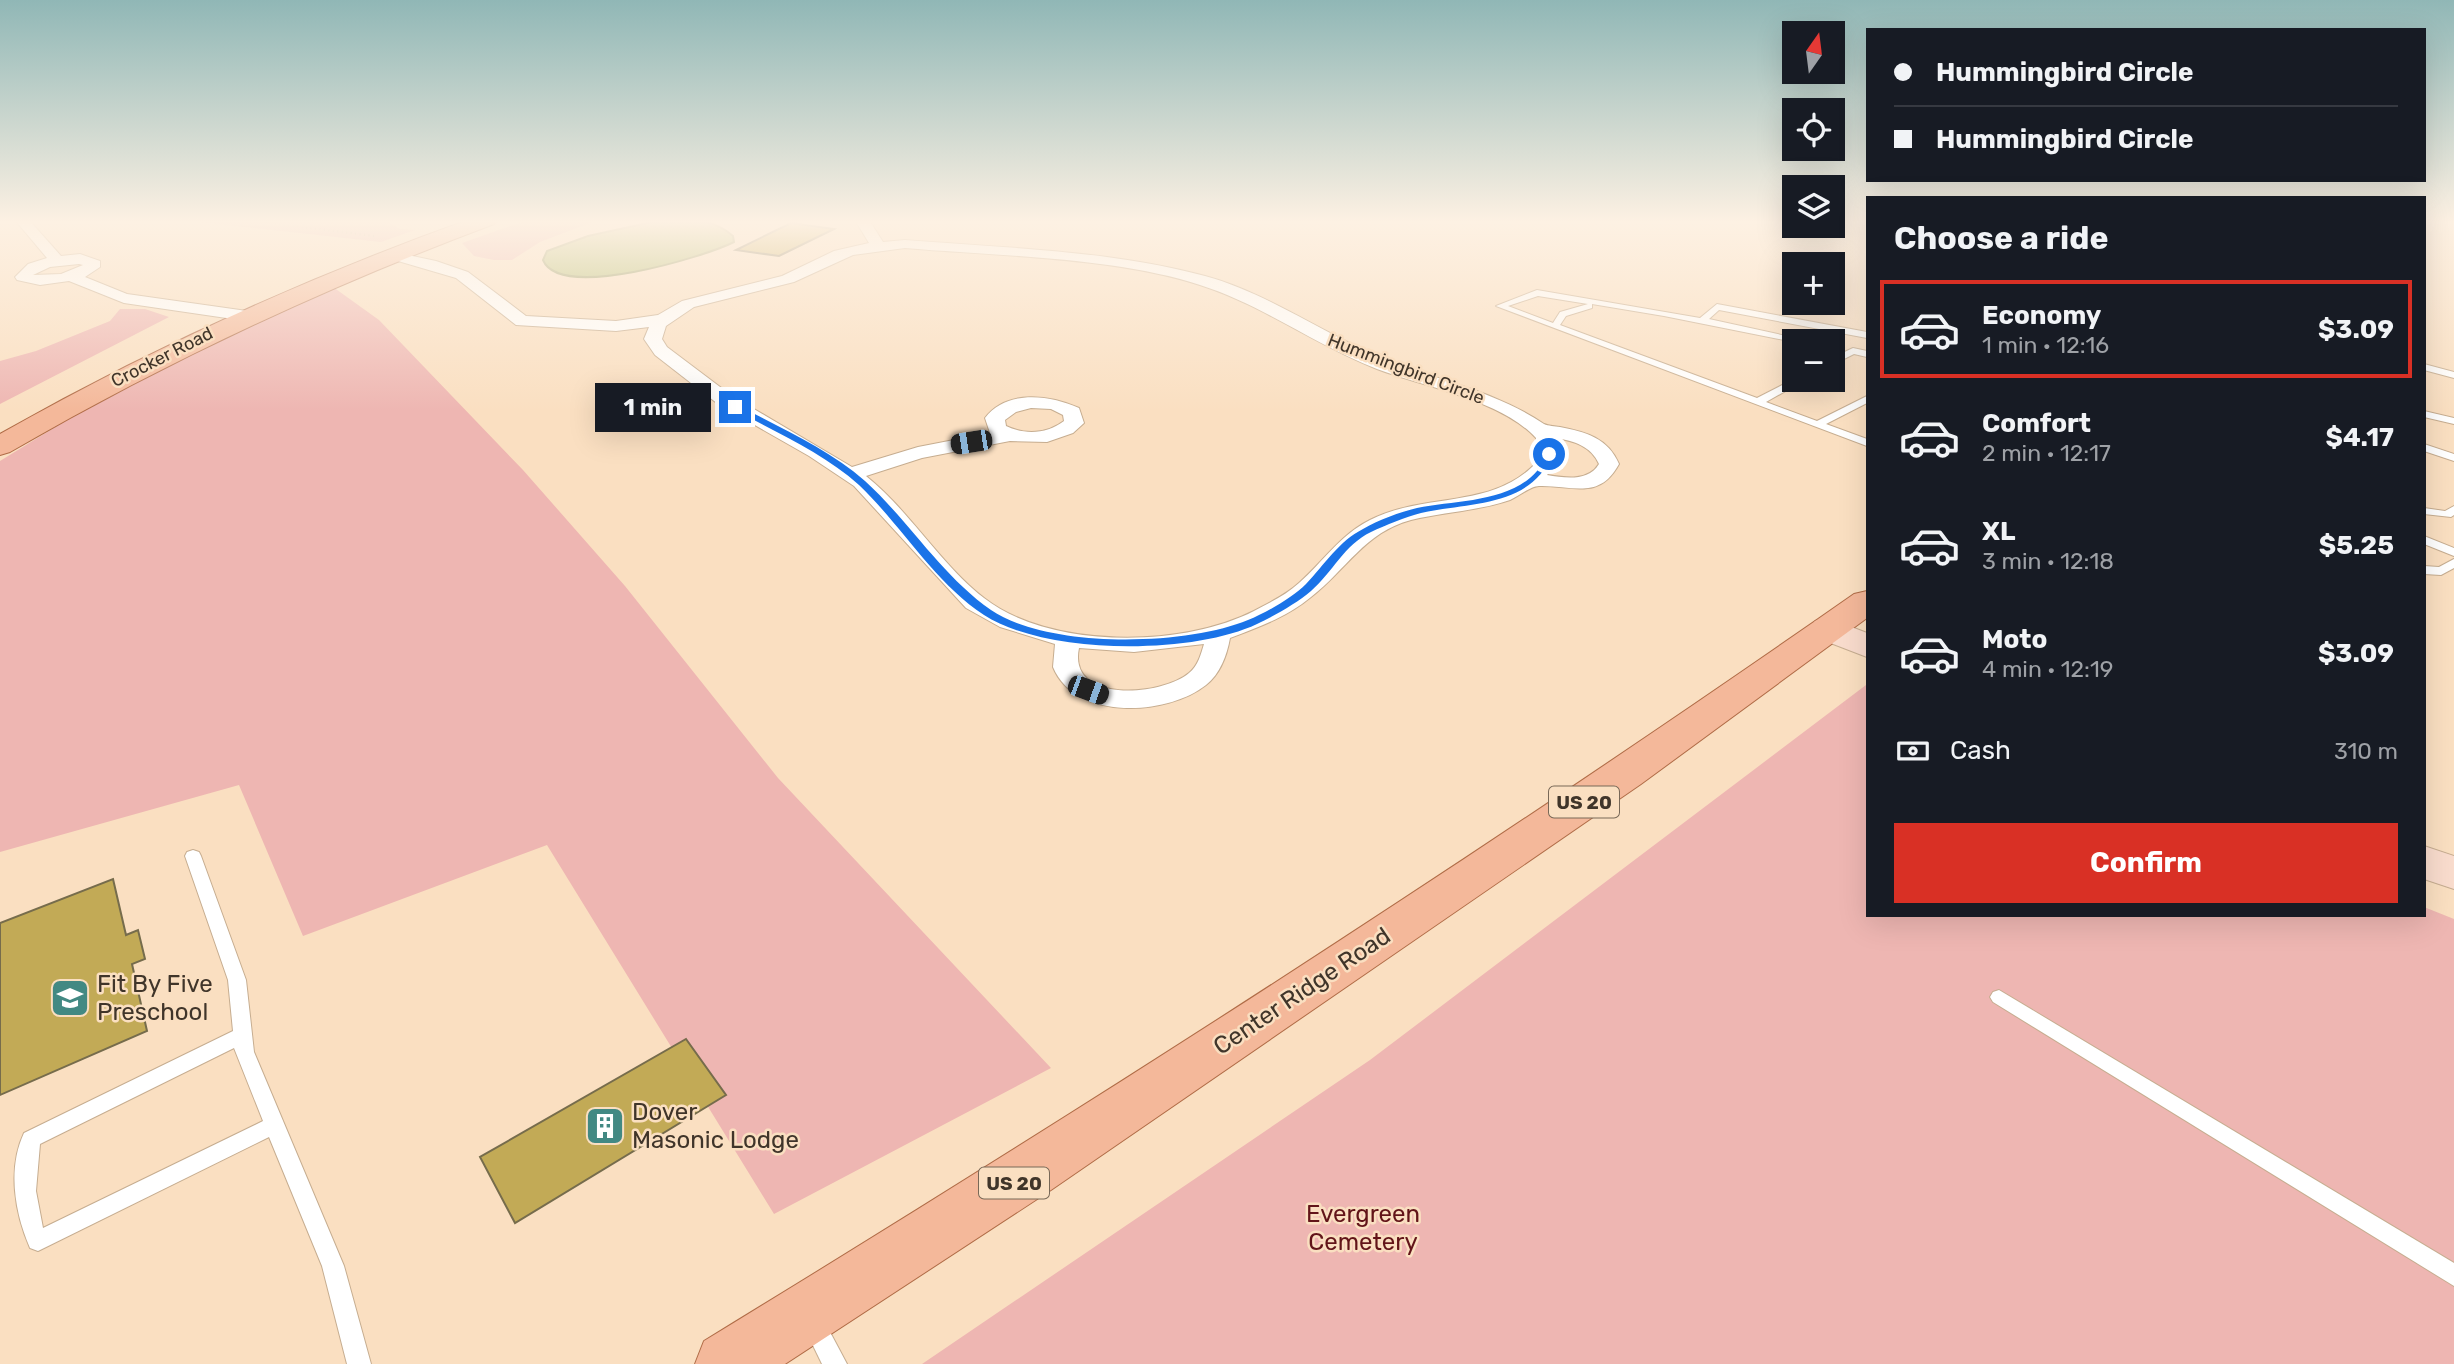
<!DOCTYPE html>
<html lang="en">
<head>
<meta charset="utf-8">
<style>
	body { margin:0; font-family:Rubik,sans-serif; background:#20242c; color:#f1f3f6; height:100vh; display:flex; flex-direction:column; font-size:26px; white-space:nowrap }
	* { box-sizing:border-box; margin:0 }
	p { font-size:23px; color:#9ea1a6 }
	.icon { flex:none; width:38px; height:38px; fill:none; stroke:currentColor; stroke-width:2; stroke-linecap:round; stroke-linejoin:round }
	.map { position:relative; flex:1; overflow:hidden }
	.details { position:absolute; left:1866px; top:196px; width:560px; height:721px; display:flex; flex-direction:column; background:#171b24; border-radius:0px; box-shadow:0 7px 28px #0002 }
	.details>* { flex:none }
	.banner { position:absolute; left:1866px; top:28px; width:560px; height:154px; border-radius:0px; box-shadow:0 7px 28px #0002; display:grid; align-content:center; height:154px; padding:0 28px; background:#171b24 }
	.needle { width:46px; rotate:14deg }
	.controls { position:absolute; left:1782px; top:21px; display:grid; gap:14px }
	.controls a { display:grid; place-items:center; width:63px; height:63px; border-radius:0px; background:#171b24; box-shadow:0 7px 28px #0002; font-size:35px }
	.end { position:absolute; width:32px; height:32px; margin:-16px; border:9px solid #1a73e8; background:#fff; box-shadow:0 0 0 4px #fff }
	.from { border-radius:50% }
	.bubble { position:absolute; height:49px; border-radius:0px; background:#171b24; box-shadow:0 7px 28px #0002; font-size:23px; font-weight:700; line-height:49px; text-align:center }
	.car { position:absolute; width:21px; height:42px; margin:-21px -10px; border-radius:9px; box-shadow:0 0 5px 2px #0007; background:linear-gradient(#222 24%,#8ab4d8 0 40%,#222 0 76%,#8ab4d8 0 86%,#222 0) }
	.banner b { display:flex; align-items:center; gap:24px; height:66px; font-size:26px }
	.banner b+b { border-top:2px solid #363941 }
	.banner i { width:18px; height:18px; background:#f1f3f6 }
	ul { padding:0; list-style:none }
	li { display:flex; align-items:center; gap:21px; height:98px; margin:0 14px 10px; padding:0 14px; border:4px solid transparent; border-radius:0px }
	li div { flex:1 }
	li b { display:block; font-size:26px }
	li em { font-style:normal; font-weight:700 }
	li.active { border-color:#d93025 }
	li>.icon { width:63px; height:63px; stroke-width:1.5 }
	h2 { padding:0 28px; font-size:32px; line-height:84px }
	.pay { display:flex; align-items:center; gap:18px; height:77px; padding:0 28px; font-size:26px }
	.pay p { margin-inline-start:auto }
	.action { display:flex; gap:14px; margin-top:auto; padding:14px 28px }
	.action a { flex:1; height:80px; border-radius:0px; background:#d93025; color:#fff; font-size:28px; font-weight:700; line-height:80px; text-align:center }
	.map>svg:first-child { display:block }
	.green { fill:#eeb6b2 }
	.water { fill:#adbb6a; stroke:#8c9357; stroke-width:2 }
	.building { fill:#c2aa56; stroke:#766c4c; stroke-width:2 }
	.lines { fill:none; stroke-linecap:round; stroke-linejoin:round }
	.service-casing { stroke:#c6ad90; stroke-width:2 }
	.minor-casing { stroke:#c6ad90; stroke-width:2 }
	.secondary-casing { stroke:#c6ad90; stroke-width:2 }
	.primary-casing { stroke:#b06c47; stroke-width:2 }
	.path { stroke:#bfa991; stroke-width:2.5; stroke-dasharray:1 3.5; stroke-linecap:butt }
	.service { fill:#fff; fill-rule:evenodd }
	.minor { fill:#fff; fill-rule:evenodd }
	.secondary { fill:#f9dccd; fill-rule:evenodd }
	.primary { fill:#f4b89a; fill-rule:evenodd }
	.route { fill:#1a73e8 }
	.labels { text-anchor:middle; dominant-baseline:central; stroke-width:5; stroke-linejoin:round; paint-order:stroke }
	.far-street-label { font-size:18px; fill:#40352a; stroke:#fadfc1 }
	.shield { fill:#fadfc1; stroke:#786857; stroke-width:2 }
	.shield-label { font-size:19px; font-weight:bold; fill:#40352a }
	.near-poi-label { font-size:24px; fill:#40352a; stroke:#fadfc1; text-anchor:start }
	.near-street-label { font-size:24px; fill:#40352a; stroke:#fadfc1 }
	.near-park-label { font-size:24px; fill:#621419; stroke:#fadfc1 }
</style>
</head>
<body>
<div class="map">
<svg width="2454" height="1364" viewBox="0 0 2454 1364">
	<rect width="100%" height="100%" fill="#fadfc1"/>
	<g class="green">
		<polygon points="180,220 385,220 400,229 415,230 381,242"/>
		<polygon points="527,220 598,220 540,242 512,260 494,260 474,256 462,243"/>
		<polygon points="333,287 379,320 523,470 625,586 778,778 1051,1068 774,1214 547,845 303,936 239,785 0,852 0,461 104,397 182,356"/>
		<polygon points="120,309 145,309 169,317 0,404 0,361 36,351 110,321"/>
		<polygon points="1866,685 1867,915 2424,915 2424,907 2454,919 2454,1364 922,1364 1370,1060"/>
	</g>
	<path class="water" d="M 661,220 C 689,220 711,217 733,236 L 734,242 C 704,257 560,301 543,260 L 547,251 L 588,236 Z"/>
	<g class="building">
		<polygon points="791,223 834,229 779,256 736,250"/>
		<polygon points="113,879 126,935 138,930 145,959 132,964 147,1031 0,1095 0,923"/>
		<polygon points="686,1039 726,1095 515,1223 480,1157"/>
	</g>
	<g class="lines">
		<g class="service-casing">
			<g id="service">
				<path d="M 1537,290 L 1700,318 L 1717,304 L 1867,332 L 1867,338 L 1719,310 L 1709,319 L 1809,341 L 1794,342 L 1664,316 L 1592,304 L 1592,308 L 1566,316 L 1560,325 L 1757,398 L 1794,379 L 1805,380 L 1766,402 L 1817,421 L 1867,396 L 1867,403 L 1826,424 L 1867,439 L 1867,446 L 1496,306 ZM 1538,296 L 1588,304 L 1560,312 L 1553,323 L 1508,306 Z"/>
				<polygon points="1853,348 1867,351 1867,357 1854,354 1832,365 1832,358"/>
				<polygon points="2424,364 2454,372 2454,378 2424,370"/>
				<polygon points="2424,411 2454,418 2454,424 2424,417"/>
				<polygon points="2424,444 2454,454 2454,461 2424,451"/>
				<polygon points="2454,506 2454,515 2451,517 2424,514 2424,508 2445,511"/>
				<polygon points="2424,536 2454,548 2454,556 2424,544"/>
				<polygon points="2454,559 2454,568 2441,575 2424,574 2424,566 2439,567"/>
				<path d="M 193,850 L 199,852 L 201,856 L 246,980 L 254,1052 L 344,1266 L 371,1364 L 347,1364 L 322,1266 L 269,1137 L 38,1251 L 30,1248 C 15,1214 7,1169 24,1133 L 233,1031 L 228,980 L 185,856 L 187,852 ZM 234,1048 L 263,1121 L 43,1228 L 36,1191 L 40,1144 Z"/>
				<polygon points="1999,990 2454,1263 2454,1286 1993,1002 1990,997 1993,992"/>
				<polygon points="814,1314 822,1317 847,1364 822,1364 803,1325 806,1317"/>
			</g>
		</g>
		<g class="minor-casing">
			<g id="minor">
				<path d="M 15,220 L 29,220 L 61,256 L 80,254 L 100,261 L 100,267 L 85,277 L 127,294 L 247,311 L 255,316 L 247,321 L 124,303 L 69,281 L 40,285 L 17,280 L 15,277 L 28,264 L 47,258 ZM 79,264 L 83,265 L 61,274 L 33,275 L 50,267 Z"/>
				<path d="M 855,220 L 869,220 L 883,242 L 905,240 C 1005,248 1108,250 1205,276 C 1271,294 1325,336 1388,360 C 1442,382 1495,391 1544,424 C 1548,426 1555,426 1560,427 C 1586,432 1608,438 1619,464 C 1599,501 1572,485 1539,486 C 1531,486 1519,496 1510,500 C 1478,511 1444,512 1411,520 C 1365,532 1346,570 1311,597 C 1287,617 1259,627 1230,638 C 1227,655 1220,674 1206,685 C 1167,716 1075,721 1053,667 L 1055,644 L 1000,627 L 966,608 L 854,486 L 809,456 L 718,404 L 655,355 L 644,339 L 649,327 L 616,331 L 516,325 L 456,278 L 381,256 L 389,251 L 436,261 L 468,272 L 526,316 L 616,321 L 658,315 L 682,301 L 782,276 L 834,251 L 869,243 ZM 905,248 C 996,256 1114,257 1200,285 C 1263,305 1315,345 1377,369 C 1425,387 1501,400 1536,438 L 1537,462 C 1493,510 1424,492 1370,520 C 1340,535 1323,562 1299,583 C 1286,595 1269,603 1254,611 C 1182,648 1049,649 984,598 C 941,565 908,509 866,476 L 922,458 L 1010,441 L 1047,442 L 1073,433 L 1084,423 L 1079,408 C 1050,395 1007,389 985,418 L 990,433 L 918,447 L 852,467 L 732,396 L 667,347 L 662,339 L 666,326 L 694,307 L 794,282 L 853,255 ZM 1031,408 L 1051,409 L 1063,415 L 1064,421 C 1047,434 1025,435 1006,426 L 1005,420 L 1016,412 ZM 1556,438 C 1574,441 1591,446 1599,464 C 1588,482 1565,478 1547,475 L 1557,463 ZM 1204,644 C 1201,654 1198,666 1189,673 C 1162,696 1067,704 1079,648 L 1134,652 Z"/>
			</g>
		</g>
		<g class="secondary-casing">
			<g id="secondary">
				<polygon points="1828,618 1867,633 1867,657 1815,637 1810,629 1815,621"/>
				<polygon points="2424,846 2454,856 2454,889 2424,879"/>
			</g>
		</g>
		<g class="primary-casing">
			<g id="primary">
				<path d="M 468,220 L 497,220 L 494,224 C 326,287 165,362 10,452 L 0,455 L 0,434 C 150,349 306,278 468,220 Z"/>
				<path d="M 1867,591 L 1867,618 L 1641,784 L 1051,1190 L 785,1364 L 695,1364 L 704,1341 C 1094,1103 1479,856 1854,594 Z"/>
			</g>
		</g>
		<polyline class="path" points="248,220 374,236"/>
		<use href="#service" class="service"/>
		<use href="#minor" class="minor"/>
		<use href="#secondary" class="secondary"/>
		<use href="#primary" class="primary"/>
	</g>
	<linearGradient id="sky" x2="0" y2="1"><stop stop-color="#90b7b6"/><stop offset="0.54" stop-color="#fdf1e3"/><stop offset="1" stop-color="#fdf1e3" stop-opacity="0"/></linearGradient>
	<rect width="2454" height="411" fill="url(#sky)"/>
	<path class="route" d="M 732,405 L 738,405 C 780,428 829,449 865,481 C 909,521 941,575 991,610 C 1048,649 1186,646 1248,620 C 1266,613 1293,597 1306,584 C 1325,564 1339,541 1363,529 C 1378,520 1400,512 1417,508 C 1455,500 1509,503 1537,471 C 1541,467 1543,458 1546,452 L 1553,454 C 1530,508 1470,502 1421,513 C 1405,517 1386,525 1371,532 C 1344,545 1333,572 1311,591 C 1297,603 1274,616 1257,624 C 1192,655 1045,655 984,615 C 934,582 902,526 859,485 C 824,453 774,432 732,408 Z"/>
	<defs>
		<g id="school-square" transform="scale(2.0125)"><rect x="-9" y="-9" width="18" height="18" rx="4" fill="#428983" stroke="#fadfc1"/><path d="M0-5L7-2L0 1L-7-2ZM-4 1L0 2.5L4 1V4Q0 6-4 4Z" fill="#fff"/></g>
		<g id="building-square" transform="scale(2.0125)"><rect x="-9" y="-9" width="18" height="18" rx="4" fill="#428983" stroke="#fadfc1"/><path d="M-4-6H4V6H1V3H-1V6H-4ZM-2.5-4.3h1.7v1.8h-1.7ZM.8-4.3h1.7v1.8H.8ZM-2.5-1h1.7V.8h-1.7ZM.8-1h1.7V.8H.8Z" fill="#fff"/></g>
	</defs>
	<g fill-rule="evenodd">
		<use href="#school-square" x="70" y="998"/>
		<use href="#building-square" x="605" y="1126"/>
	</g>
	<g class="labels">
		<g class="far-street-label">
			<text transform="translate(162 357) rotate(-27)">Crocker Road</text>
			<text transform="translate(1406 369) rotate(21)">Hummingbird Circle</text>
		</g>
		<g class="shield">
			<rect x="1549" y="786.5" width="70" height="31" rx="5"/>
			<rect x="979" y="1167.5" width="70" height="31" rx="5"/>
		</g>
		<g class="shield-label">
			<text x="1584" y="802">US 20</text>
			<text x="1014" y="1183">US 20</text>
		</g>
		<g class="near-poi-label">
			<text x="97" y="984">Fit By Five<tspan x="97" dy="28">Preschool</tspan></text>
			<text x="632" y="1112">Dover<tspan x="632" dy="28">Masonic Lodge</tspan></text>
		</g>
		<g class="near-street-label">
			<text transform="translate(1302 991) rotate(-34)">Center Ridge Road</text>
		</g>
		<g class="near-park-label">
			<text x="1363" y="1214">Evergreen<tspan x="1363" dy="28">Cemetery</tspan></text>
		</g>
	</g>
</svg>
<div class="controls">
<a><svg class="needle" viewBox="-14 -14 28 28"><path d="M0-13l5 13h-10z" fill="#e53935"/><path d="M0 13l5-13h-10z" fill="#9ea1a6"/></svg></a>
<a><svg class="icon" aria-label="locate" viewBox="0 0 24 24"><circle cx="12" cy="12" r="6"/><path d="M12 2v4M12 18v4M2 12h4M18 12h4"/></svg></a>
<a><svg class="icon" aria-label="layers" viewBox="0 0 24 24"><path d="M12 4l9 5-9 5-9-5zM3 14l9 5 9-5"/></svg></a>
<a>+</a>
<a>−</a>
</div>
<i class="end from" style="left:1549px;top:454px"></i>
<i class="end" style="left:735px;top:407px"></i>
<div class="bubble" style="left:595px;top:383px;width:116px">1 min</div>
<i class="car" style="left:971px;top:442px;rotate:261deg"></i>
<i class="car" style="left:1088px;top:690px;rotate:110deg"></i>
<div class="banner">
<b><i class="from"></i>Hummingbird Circle</b>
<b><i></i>Hummingbird Circle</b>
</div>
<section class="details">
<h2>Choose a ride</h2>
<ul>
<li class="active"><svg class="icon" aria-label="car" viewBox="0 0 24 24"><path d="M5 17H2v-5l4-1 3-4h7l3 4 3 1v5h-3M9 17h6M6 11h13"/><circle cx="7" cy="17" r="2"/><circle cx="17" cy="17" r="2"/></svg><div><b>Economy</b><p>1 min · 12:16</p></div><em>$3.09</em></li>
<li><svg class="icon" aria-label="car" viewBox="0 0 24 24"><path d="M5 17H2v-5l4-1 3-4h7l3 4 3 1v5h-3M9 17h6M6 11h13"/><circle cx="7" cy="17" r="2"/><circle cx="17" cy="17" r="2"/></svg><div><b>Comfort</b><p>2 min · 12:17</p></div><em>$4.17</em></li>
<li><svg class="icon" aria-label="car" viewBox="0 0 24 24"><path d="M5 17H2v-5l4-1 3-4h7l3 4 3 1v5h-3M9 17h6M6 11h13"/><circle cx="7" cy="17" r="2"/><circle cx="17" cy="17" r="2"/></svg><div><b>XL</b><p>3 min · 12:18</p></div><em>$5.25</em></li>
<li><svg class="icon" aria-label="car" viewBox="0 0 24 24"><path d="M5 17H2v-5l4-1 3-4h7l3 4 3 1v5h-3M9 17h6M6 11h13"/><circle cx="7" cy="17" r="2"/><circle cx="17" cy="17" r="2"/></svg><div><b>Moto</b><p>4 min · 12:19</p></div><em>$3.09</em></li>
</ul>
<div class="pay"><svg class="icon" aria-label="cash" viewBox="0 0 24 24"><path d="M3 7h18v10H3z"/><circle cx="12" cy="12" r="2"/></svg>Cash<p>310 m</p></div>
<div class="action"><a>Confirm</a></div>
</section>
</div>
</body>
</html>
